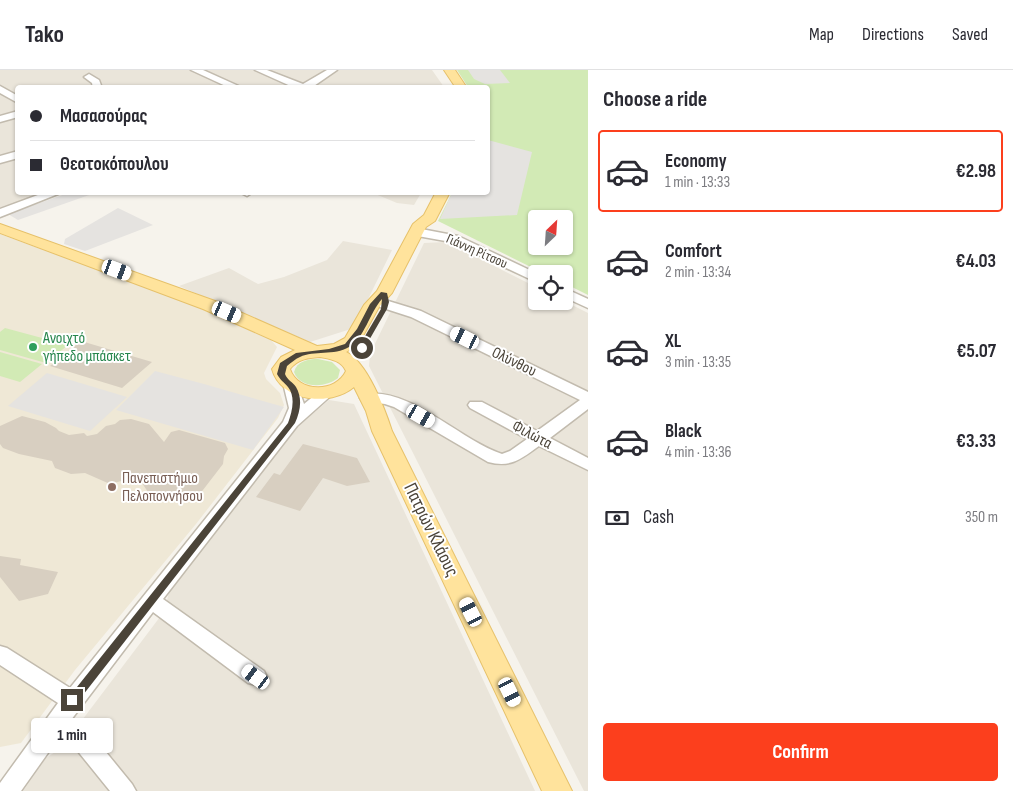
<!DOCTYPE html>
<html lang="en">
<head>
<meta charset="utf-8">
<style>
	body { margin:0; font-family:"Sofia Sans Condensed",sans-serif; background:#f7f7f7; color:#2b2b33; height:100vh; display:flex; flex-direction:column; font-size:19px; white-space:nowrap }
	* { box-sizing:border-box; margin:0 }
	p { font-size:16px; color:#7c7c81 }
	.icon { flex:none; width:28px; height:28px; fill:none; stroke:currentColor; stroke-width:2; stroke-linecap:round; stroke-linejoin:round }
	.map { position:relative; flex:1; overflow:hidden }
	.drawer { display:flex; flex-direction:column; background:#fff; width:425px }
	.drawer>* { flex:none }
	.guide { position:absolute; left:15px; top:15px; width:475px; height:110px; border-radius:5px; box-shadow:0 1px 4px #0004; display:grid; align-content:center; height:110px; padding:0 15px; background:#fff }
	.needle { width:32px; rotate:25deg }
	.controls { position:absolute; left:528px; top:140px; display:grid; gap:10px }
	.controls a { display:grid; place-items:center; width:45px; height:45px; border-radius:5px; background:#fff; box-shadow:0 1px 4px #0004; font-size:25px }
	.end { position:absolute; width:22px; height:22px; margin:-11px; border:6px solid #4b4439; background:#fff; box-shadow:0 0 0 2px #fff }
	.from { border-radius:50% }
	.bubble { position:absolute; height:35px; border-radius:5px; background:#fff; box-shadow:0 1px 4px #0004; font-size:16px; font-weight:700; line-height:35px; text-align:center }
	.car { position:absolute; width:15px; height:30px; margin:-15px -8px; border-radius:6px; box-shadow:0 0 4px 1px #0007; background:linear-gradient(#fff 24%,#345 0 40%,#fff 0 76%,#345 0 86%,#fff 0) }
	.guide b { display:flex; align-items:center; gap:18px; height:48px; font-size:19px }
	.guide b+b { border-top:1px solid #e1e1e2 }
	.guide i { width:12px; height:12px; background:#2b2b33 }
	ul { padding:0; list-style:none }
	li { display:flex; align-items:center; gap:15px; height:82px; margin:0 10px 8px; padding:0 5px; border:2px solid transparent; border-radius:5px }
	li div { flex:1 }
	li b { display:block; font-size:19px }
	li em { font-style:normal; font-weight:700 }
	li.selected { border-color:#fc3f1d }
	li>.icon { width:45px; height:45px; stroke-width:1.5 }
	h2 { padding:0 15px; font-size:22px; line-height:60px }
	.pay { display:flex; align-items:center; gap:12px; height:55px; padding:0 15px; font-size:19px }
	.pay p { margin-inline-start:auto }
	.primary-button { display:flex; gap:10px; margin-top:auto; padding:10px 15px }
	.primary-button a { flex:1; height:58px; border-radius:5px; background:#fc3f1d; color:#fff; font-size:20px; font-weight:700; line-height:58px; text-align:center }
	header { display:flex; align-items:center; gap:30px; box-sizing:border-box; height:70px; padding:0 25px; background:#fff; border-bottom:1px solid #e1e1e2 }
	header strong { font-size:24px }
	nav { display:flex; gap:28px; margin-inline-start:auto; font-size:18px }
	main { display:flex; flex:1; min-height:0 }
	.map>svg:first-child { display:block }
	.residential { fill:#eae5da }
	.education { fill:#efe8d6 }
	.green { fill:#d2eab5; fill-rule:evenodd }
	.parking { fill:#e5e3e0 }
	.building { fill:#d8cfc1 }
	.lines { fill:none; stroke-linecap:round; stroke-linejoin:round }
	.minor-casing { stroke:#c2bbae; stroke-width:3 }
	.major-casing { stroke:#e6c16a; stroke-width:2 }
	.minor { fill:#fff; fill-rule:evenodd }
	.major { fill:#ffe39c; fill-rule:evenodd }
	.route { fill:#4b4439 }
	.leisure-dot { fill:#2e9e5b; stroke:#fff; stroke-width:2 }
	.education-dot { fill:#8d6e63; stroke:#fff; stroke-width:2 }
	.labels { text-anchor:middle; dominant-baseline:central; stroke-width:4; stroke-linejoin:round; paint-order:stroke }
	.far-street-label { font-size:14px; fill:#4b4439; stroke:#fff }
	.leisure-label { font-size:16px; fill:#27864d; stroke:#fff; text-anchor:start }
	.street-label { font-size:16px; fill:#4b4439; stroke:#fff }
	.education-label { font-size:16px; fill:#785e54; stroke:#fff; text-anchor:start }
	.near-street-label { font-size:19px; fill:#4b4439; stroke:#fff }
</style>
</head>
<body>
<header>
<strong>Tako</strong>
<nav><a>Map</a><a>Directions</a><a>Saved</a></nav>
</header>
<main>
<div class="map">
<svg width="588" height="721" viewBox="0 0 588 721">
	<rect width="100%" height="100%" fill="#f6f3ec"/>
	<g class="residential">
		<polygon points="0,0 432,0 444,17 18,18 18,122 47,123 0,138"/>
		<polygon points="373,123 421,122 421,123 414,135 397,133"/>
		<polygon points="343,171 392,180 354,258 310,272 179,216 229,198 258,214 284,207 327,190"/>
		<polygon points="446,172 536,217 536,231 564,231 588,243 588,721 584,721 369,296 370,284 424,173"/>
		<polygon points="329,330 354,334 535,721 23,721 46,688 61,678 169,535 167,530 169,522 297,357"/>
	</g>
	<polygon class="education" points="0,164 188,233 271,270 277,277 264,303 266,309 280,323 284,335 278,348 196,454 75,600 21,673 0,677"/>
	<g class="green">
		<path d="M 457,0 L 588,0 L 588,225 L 564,213 L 564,204 L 545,204 L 438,151 L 452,123 L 488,122 L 488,18 L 468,17 ZM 536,149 L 564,149 L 564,176 L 536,176 Z"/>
		<polygon points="5,258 68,275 46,293 0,280 0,262"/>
		<polygon points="0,282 42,294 20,312 0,306"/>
		<path d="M 318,289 L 332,292 L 340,300 L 338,308 C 326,318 300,319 294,302 C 297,291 308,289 318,289 Z"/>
	</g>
	<g class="parking">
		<polygon points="468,0 500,0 510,13 485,14 474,9"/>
		<polygon points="488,70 532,82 517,145 440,149 452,123 488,122"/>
		<polygon points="71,122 92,124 18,150 8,144"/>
		<polygon points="118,138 153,155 85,181 64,174 65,169"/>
		<polygon points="155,301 204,314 284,337 253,380 116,340"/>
		<polygon points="47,303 127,327 90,361 8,336"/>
	</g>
	<g class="building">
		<polygon points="81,271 152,292 122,318 50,296"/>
		<polygon points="22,346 45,352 56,358 59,361 69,365 84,363 87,366 97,364 106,356 115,354 120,350 131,349 149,354 164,372 171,362 179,360 225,373 228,379 224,386 223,394 196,429 173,425 166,433 152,428 142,413 125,410 110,414 85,403 71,404 55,398 52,391 19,384 3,378 0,374 0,356"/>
		<polygon points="303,374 357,388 370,412 347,416 323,408 300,441 256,427 274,403 280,405"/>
		<polygon points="0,486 21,489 20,495 58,502 48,524 19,531 0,507"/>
	</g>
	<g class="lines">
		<g class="minor-casing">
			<g id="minor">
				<polygon points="191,0 203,0 243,18 230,18"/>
				<polygon points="255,0 267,0 303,14 327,0 337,0 311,18 295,18"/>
				<polygon points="89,4 99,10 102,18 93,18 92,13 84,7"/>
				<polygon points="0,16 18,26 18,33 0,23"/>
				<polygon points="18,41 18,47 0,52 0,46"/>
				<polygon points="18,81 18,88 0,93 0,86"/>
				<polygon points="46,122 63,122 0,147 0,139"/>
				<polygon points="253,122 247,126 241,123 242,122"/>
				<polygon points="416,158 458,166 538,204 536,212 451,172 412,165 410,162"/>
				<polygon points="564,218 588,229 588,238 564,227"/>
				<path d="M 385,230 L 421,241 L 588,322 L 588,339 L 550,368 L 588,388 L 588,400 L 539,376 C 521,389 511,398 488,392 L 394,337 L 385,334 L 362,331 L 360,328 L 362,325 C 407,314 461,371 502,384 L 510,381 L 527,369 L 470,338 L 468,335 L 470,332 L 482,332 L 537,361 L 580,330 L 411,247 L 380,237 L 378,234 Z"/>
				<polygon points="292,312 297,314 304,334 321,320 331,320 334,323 297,356 163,529 264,601 267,607 264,613 256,615 248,613 153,542 71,650 88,660 132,714 136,721 110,721 72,674 60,666 21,721 0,721 0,713 58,633 0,595 0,576 7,578 70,618 283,352 289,338 284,317 287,314"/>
			</g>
		</g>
		<g class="major-casing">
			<g id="major">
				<polygon points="444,0 455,0 467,18 456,18"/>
				<path d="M 436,122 L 450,122 L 435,151 L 426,157 L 392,223 L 379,237 L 358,275 L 346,282 C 367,292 385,339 392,361 L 572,721 L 542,721 L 372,361 L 366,341 L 354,317 C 330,337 281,332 272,299 L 281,287 L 295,280 L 203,239 L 0,163 L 0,154 L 215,231 L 317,276 L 334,274 L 345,268 L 364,235 L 377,221 L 413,154 L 424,145 ZM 320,287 C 330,289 341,290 346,301 C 336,323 298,323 290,299 C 298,289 308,288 320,287 Z"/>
			</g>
		</g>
		<use href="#minor" class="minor"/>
		<use href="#major" class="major"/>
	</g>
	<path class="route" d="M 381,222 L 387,223 L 389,232 L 387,239 L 364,279 L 358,278 L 381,239 L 382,229 C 370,242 364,269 349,277 C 334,286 314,280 300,287 C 295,289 291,293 287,296 L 285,304 C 287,310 293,312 296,317 C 303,329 300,342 295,353 L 76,634 L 69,634 L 67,630 L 69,627 L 288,353 C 292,342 296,327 288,317 C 284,312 280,310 277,304 L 280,293 L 296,283 L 329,279 L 345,274 L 357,259 L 370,234 Z"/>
	<circle class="leisure-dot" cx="33" cy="277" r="5"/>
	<circle class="education-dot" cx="112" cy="417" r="5"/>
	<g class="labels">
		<g class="far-street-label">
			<text transform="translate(477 181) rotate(24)">Γιάννη Ρίτσου</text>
		</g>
		<g class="leisure-label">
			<text x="43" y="268">Ανοιχτό<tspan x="43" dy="18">γήπεδο μπάσκετ</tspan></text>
		</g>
		<g class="street-label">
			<text transform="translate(514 292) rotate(26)">Ολύνθου</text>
			<text transform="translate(532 365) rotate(28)">Φιλώτα</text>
		</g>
		<g class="education-label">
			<text x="122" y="408">Πανεπιστήμιο<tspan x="122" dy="18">Πελοποννήσου</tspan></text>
		</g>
		<g class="near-street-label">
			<text transform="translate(431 460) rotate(64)">Πατρών Κλάους</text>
		</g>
	</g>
</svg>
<div class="controls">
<a><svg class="needle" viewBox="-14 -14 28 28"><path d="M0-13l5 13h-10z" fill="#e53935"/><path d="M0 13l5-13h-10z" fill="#7c7c81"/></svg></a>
<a><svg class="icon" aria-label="locate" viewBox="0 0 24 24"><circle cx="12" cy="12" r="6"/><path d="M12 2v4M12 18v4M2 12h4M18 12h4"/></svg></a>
</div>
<i class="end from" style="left:362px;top:278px"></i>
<i class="end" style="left:72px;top:630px"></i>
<div class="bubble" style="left:31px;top:648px;width:82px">1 min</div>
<i class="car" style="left:117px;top:200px;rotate:110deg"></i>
<i class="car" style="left:227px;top:242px;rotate:113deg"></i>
<i class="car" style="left:465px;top:268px;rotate:296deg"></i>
<i class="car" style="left:421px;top:346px;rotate:120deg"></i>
<i class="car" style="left:471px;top:542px;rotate:333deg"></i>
<i class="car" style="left:256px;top:607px;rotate:306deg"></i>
<i class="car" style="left:510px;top:622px;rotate:154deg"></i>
<div class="guide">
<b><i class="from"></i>Μασασούρας</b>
<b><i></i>Θεοτοκόπουλου</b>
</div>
</div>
<section class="drawer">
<h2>Choose a ride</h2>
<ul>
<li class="selected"><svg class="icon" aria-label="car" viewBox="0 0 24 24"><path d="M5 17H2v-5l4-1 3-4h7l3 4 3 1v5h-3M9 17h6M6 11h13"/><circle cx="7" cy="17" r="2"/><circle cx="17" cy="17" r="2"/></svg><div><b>Economy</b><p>1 min · 13:33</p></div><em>€2.98</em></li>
<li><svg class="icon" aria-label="car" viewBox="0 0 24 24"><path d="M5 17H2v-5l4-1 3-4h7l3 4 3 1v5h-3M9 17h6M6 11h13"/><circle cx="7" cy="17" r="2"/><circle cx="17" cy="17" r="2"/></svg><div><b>Comfort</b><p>2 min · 13:34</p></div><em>€4.03</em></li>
<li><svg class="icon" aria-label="car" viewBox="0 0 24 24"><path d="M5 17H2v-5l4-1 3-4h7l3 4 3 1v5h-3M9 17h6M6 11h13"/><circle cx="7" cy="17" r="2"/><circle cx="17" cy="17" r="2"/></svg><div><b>XL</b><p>3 min · 13:35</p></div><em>€5.07</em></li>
<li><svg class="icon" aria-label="car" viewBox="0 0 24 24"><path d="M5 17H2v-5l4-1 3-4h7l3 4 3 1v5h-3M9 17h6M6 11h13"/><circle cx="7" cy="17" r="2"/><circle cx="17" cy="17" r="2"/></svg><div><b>Black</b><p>4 min · 13:36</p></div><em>€3.33</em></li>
</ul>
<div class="pay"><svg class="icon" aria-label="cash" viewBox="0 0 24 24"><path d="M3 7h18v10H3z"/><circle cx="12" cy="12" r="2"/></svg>Cash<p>350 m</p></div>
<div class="primary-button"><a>Confirm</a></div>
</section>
</main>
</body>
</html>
